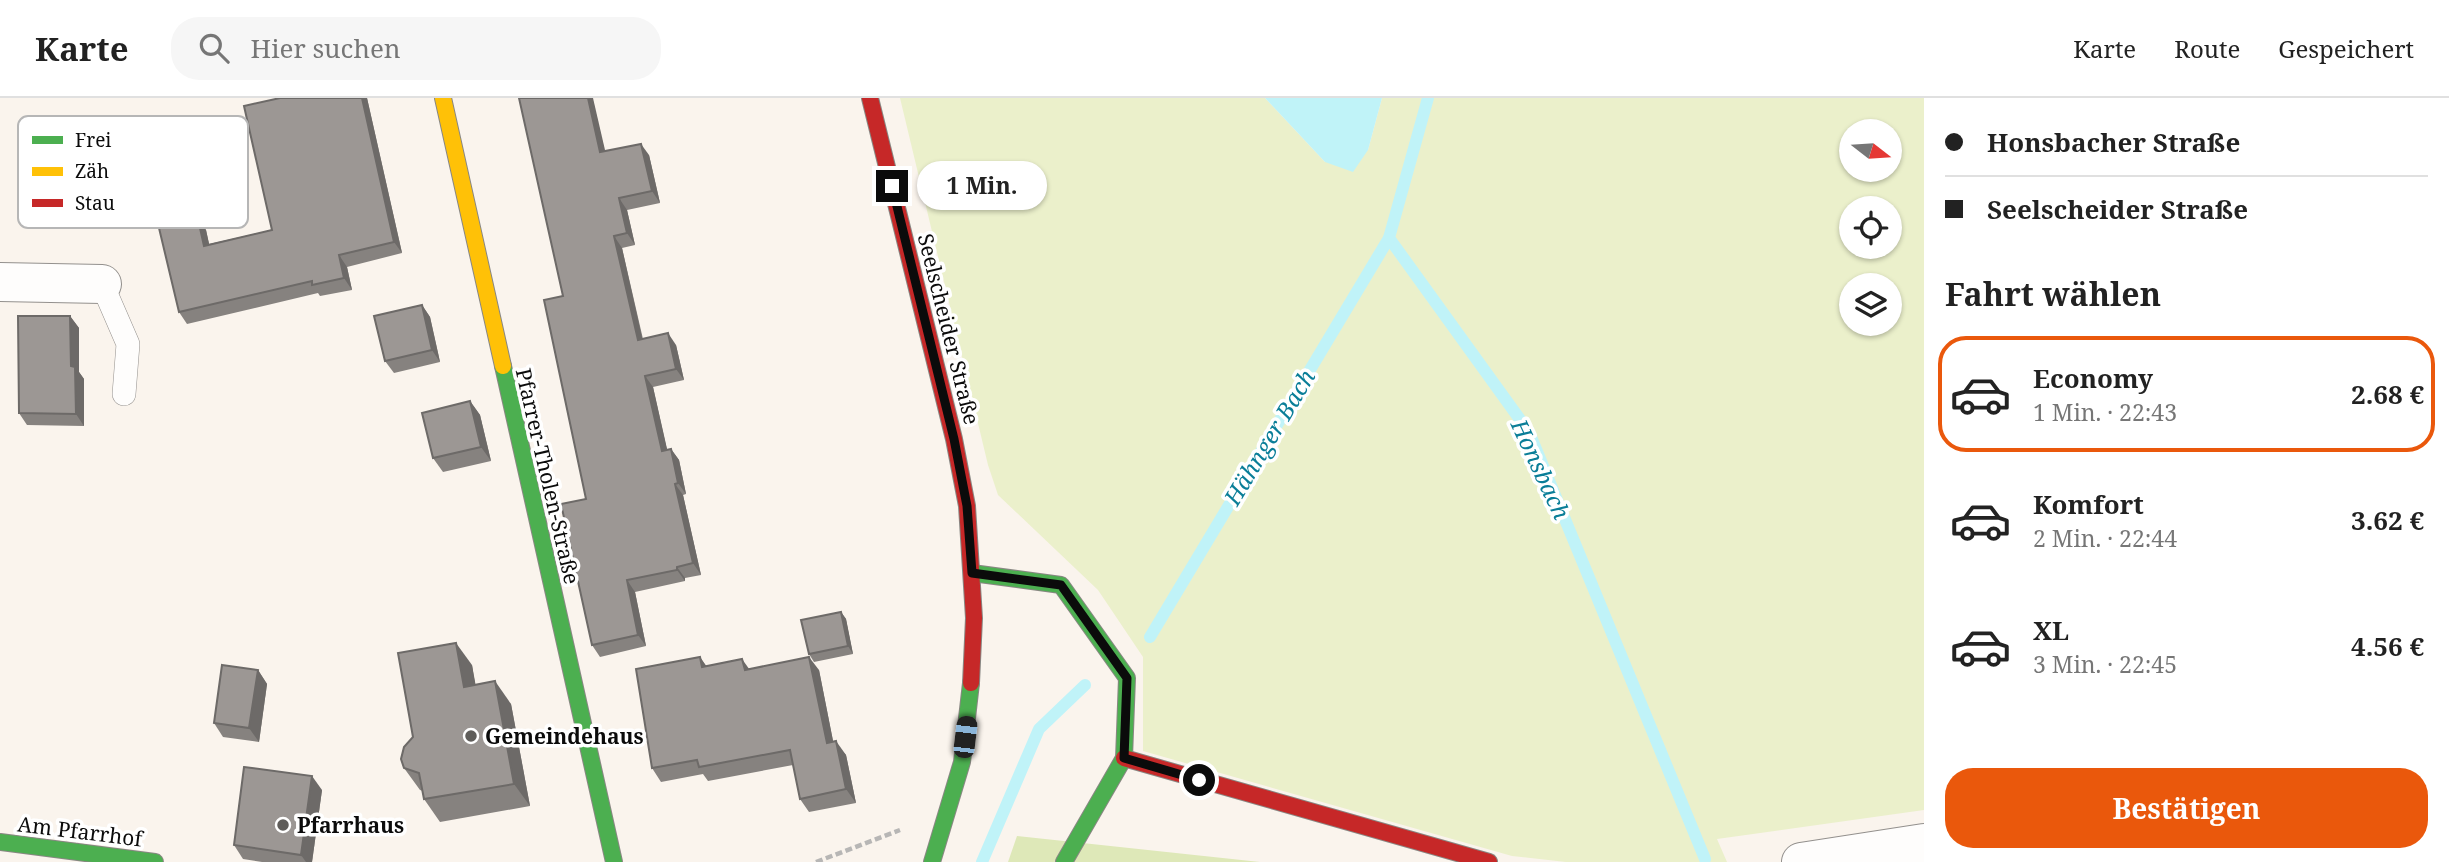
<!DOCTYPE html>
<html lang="de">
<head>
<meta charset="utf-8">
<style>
	body { margin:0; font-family:"Noto Serif",serif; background:#f6f6f6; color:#222; height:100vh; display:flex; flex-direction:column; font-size:26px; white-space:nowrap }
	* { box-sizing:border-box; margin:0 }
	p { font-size:23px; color:#767676 }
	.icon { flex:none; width:38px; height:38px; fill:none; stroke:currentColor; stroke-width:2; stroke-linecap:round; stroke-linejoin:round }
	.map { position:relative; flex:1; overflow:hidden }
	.sheet { display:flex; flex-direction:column; background:#fff; width:525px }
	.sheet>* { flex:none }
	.banner { display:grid; align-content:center; height:154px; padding:0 21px; background:#fff }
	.needle { width:46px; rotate:107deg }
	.controls { position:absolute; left:1839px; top:21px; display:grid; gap:14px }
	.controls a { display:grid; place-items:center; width:63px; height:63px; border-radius:50%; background:#fff; box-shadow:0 2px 5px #0004; font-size:35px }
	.end { position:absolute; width:32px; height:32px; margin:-16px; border:9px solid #0b0b0b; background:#fff; box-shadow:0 0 0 4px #fff }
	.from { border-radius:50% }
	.bubble { position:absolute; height:49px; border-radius:24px; background:#fff; box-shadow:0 2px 5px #0004; font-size:23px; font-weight:700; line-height:49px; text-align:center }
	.car { position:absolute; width:21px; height:42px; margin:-21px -10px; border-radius:9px; box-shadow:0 0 5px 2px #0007; background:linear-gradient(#222 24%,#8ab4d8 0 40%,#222 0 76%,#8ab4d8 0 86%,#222 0) }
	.banner b { display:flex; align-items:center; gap:24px; height:66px; font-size:26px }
	.banner b+b { border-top:2px solid #e0e0e0 }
	.banner i { width:18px; height:18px; background:#222 }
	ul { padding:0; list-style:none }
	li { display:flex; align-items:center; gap:21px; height:116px; margin:0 14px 10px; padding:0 7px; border:4px solid transparent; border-radius:28px }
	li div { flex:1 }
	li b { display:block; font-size:26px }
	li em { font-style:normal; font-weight:700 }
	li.current { border-color:#ea580c }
	li>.icon { width:63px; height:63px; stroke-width:1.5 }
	h2 { padding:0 21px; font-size:32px; line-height:84px }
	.cta { display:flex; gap:14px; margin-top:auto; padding:14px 21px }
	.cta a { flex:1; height:80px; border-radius:28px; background:#ea580c; color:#fff; font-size:28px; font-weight:700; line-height:80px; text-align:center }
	header { display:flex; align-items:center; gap:42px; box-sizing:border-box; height:98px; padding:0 35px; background:#fff; border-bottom:2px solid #e0e0e0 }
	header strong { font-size:33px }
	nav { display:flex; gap:38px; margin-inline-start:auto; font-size:24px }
	.search { width:490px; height:63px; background:#f6f6f6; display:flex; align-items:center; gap:18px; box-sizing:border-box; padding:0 24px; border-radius:28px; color:#767676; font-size:26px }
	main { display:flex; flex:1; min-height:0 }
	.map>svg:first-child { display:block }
	.green { fill:#ebf0cb; fill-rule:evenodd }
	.forest { fill:#dee8b8 }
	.water { fill:#c0f3f8 }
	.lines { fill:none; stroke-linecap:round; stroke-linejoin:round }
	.stream { stroke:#c0f3f8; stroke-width:12 }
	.lane-casing { stroke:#93908d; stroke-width:24 }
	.street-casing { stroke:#93908d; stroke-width:40 }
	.fast-casing { stroke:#898783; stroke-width:18 }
	.slow-casing { stroke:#898783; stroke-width:18 }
	.jam-casing { stroke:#898783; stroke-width:18 }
	.path { stroke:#b7b6b5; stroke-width:4.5; stroke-dasharray:7 3.5; stroke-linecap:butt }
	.lane { stroke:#fefdfc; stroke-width:23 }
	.street { stroke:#fefdfc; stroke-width:38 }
	.fast { stroke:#4caf50; stroke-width:16 }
	.slow { stroke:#ffc107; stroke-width:16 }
	.jam { stroke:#c62828; stroke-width:16 }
	.wall { fill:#86827f }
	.shaded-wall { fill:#6d6a68 }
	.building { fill:#9c9794; stroke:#6d6a68; stroke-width:2 }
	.route { stroke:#0b0b0b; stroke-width:9 }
	.poi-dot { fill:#5f5d5a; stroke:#fff; stroke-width:2.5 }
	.labels { text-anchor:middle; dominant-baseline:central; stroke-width:7; stroke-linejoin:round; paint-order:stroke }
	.street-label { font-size:21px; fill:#0b0b0b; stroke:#fff }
	.poi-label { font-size:21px; font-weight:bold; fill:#0b0b0b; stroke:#fff; text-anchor:start }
	.water-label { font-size:23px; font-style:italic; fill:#0a7e98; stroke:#fff }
	.key { fill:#fff; stroke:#b6b6b6; stroke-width:2 }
	.key-label { font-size:19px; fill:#0b0b0b }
</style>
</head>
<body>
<header>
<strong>Karte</strong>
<div class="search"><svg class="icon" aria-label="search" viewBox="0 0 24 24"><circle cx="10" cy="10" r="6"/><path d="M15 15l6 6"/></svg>Hier suchen</div>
<nav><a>Karte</a><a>Route</a><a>Gespeichert</a></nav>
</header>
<main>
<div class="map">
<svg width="1924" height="764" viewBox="0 0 1924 764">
	<rect width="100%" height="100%" fill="#faf4ed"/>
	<path class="green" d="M 900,0 L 1265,0 L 1325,64 L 1368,52 L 1382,0 L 1924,0 L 1924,712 L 1717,741 L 1727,764 L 1566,764 L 1512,758 L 1143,653 L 1143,559 L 1098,492 L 998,397 L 988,367 ZM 1852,33 L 1890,33 L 1890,72 L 1852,72 ZM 1852,110 L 1890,110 L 1890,149 L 1852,149 ZM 1852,187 L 1890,187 L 1890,226 L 1852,226 Z"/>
	<polygon class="forest" points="1017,738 1260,764 1008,764"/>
	<polygon class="water" points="1265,0 1382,0 1368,52 1353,74 1325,64"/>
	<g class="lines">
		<g class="stream">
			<polyline points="1428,0 1389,140 1529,334 1705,761"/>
			<polyline points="1150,539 1389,140"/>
			<polyline points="982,764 1039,631 1085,587"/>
		</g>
		<g class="lane-casing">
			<polyline id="lane" points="102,186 128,246 124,296"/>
		</g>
		<g class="street-casing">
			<g id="street">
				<polyline points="0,184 102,186"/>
				<polyline points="1801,764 1924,745"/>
			</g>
		</g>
		<g class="fast-casing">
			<g id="fast">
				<polyline points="503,268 614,764"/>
				<polyline points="972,475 1061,487 1127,580 1124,660 1064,764"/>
				<polyline points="0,744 155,764"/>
				<polyline points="932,764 962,664 971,585"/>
			</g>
		</g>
		<g class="slow-casing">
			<polyline id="slow" points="443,0 503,268"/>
		</g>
		<g class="jam-casing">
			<g id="jam">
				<polyline points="870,0 954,341 967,408 974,520 971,585"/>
				<polyline points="1124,660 1489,764"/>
			</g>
		</g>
		<polyline class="path" points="816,764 900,732"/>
		<use href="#lane" class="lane"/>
		<use href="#street" class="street"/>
		<use href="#fast" class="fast"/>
		<use href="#slow" class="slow"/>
		<use href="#jam" class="jam"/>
	</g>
	<g class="wall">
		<polygon points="280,0 367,0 402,155 347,169 352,192 320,198 318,195 187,226 179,214 198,121 206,132 209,146 272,132"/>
		<polygon points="605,53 649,57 660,105 627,112 635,147 622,150 643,241 676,247 684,282 653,289 667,352 671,351 679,362 686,396 683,397 701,477 685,480 685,483 635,494 646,548 600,559 592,547 586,401 563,198"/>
		<polygon points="422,207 430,219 440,264 394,275 385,263"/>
		<polygon points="70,218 79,230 79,274 84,281 84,328 27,327 19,315"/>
		<polygon points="470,303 480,317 491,363 443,374 433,360"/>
		<polygon points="841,514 846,521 853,556 814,564 809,556"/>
		<polygon points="700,559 706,568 749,571 819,572 833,643 846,657 856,705 809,714 800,701 793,667 708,683 703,676 661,684 652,670"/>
		<polygon points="472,567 475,586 511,606 530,708 440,724 424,701 423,693 420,692 404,670 413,639"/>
		<polygon points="258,572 267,586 259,644 223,639 214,625"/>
		<polygon points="322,692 312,764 262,764 243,761 234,747"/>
	</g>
	<g class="shaded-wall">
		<polygon points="362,0 367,0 402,155 394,144"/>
		<polygon points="588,0 593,0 608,65 600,54"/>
		<polygon points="641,46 649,57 660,105 652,93"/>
		<polygon points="619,100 627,112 635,147 627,135"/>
		<polygon points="198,121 206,132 212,159 204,148"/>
		<polygon points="614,138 622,150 645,253 638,242"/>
		<polygon points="339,157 347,169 352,192 344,180"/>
		<polygon points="422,207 430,219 440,264 432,252"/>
		<polygon points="70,218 79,230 79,274 84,281 84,328 76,316 71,268"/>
		<polygon points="668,235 676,247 684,282 676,271"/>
		<polygon points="645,278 653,289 670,364 662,353"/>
		<polygon points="470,303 480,317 491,363 481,349"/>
		<polygon points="671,351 679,362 686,396 678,385"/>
		<polygon points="675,386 683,397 701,477 693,465"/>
		<polygon points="677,469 685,480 685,483 677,472"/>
		<polygon points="627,482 635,494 646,548 638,537"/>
		<polygon points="841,514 846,521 853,556 848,548"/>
		<polygon points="456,545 472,567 480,611 464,589"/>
		<polygon points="700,559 709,572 702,569"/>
		<polygon points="809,559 819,572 836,658 827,645"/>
		<polygon points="742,561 752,575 745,572"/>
		<polygon points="258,572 267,586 259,644 249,630"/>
		<polygon points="495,583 511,606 530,708 514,686"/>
		<polygon points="836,643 846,657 856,705 846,691"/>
		<polygon points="312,678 322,692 312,764 306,764 301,757"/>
	</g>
	<g class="building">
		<polygon points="280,0 362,0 394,144 339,157 344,180 312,187 312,183 179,214 159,130 198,121 204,148 272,132 244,8"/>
		<polygon points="519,0 588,0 600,54 641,46 652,93 619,100 627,135 614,138 638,242 668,235 676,271 645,278 662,353 671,351 678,385 675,386 693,465 677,469 677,472 627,482 638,537 592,547 561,406 586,401 544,202 563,198"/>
		<polygon points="422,207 432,252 385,263 374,218"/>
		<polygon points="18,218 70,218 71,268 75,269 76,316 19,315"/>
		<polygon points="470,303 481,349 433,360 422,315"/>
		<polygon points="841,514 848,548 809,556 801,522"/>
		<polygon points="456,545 464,589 495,583 514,686 424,701 419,675 404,670 401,661 404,649 413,639 398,555"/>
		<polygon points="700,559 702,569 742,561 745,572 809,559 827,645 836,643 846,691 800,701 790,652 699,669 697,662 652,670 636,571"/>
		<polygon points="222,567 258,572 249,630 214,625"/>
		<polygon points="244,669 312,678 301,757 234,747"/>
	</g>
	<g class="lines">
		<polyline class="route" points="892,88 954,341 967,408 972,475 1061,487 1127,580 1124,660 1199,682"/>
	</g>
	<g class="poi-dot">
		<circle cx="471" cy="638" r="7"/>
		<circle cx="283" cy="727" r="7"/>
	</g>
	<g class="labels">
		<g class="street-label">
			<text transform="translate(949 231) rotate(76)">Seelscheider Straße</text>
			<text transform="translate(548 378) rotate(77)">Pfarrer-Tholen-Straße</text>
			<text transform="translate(80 733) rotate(7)">Am Pfarrhof</text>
		</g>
		<g class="poi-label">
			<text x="485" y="638">Gemeindehaus</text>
			<text x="297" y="727">Pfarrhaus</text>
		</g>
		<g class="water-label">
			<text transform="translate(1269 339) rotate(-59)">Hähnger Bach</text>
			<text transform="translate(1541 371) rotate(65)">Honsbach</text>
		</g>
	</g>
	<rect x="18" y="18" width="230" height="112" rx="10" class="key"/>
	<rect x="32" y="38" width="31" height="8" fill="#4caf50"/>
	<rect x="32" y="69" width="31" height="9" fill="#ffc107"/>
	<rect x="32" y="101" width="31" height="8" fill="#c62828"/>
	<g class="key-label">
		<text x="75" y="49">Frei</text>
		<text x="75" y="80">Zäh</text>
		<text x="75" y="112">Stau</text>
	</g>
</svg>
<div class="controls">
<a><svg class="needle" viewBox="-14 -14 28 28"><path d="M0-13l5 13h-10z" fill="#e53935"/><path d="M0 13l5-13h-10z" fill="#767676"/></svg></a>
<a><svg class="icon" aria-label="locate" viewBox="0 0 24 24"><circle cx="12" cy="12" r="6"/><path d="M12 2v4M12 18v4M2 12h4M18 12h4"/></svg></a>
<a><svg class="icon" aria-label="layers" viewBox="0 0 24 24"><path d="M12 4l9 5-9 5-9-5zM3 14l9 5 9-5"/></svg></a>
</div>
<i class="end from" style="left:1199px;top:682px"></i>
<i class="end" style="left:892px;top:88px"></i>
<div class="bubble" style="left:917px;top:63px;width:130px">1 Min.</div>
<i class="car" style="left:965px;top:639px;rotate:7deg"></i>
</div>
<section class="sheet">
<div class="banner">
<b><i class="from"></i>Honsbacher Straße</b>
<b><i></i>Seelscheider Straße</b>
</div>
<h2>Fahrt wählen</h2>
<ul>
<li class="current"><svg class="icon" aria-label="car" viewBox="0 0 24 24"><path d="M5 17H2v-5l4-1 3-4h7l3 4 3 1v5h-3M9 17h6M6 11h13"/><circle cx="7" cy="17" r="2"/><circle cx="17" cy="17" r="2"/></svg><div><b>Economy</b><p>1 Min. · 22:43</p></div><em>2.68 €</em></li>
<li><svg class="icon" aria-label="car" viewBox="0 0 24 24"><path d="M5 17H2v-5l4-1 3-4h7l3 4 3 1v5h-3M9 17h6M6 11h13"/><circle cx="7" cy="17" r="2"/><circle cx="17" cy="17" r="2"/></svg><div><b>Komfort</b><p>2 Min. · 22:44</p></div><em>3.62 €</em></li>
<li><svg class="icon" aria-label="car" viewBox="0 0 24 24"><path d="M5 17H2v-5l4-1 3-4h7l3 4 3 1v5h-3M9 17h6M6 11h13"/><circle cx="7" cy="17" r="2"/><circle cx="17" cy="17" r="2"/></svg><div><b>XL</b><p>3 Min. · 22:45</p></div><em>4.56 €</em></li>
</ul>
<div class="cta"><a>Bestätigen</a></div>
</section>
</main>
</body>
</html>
